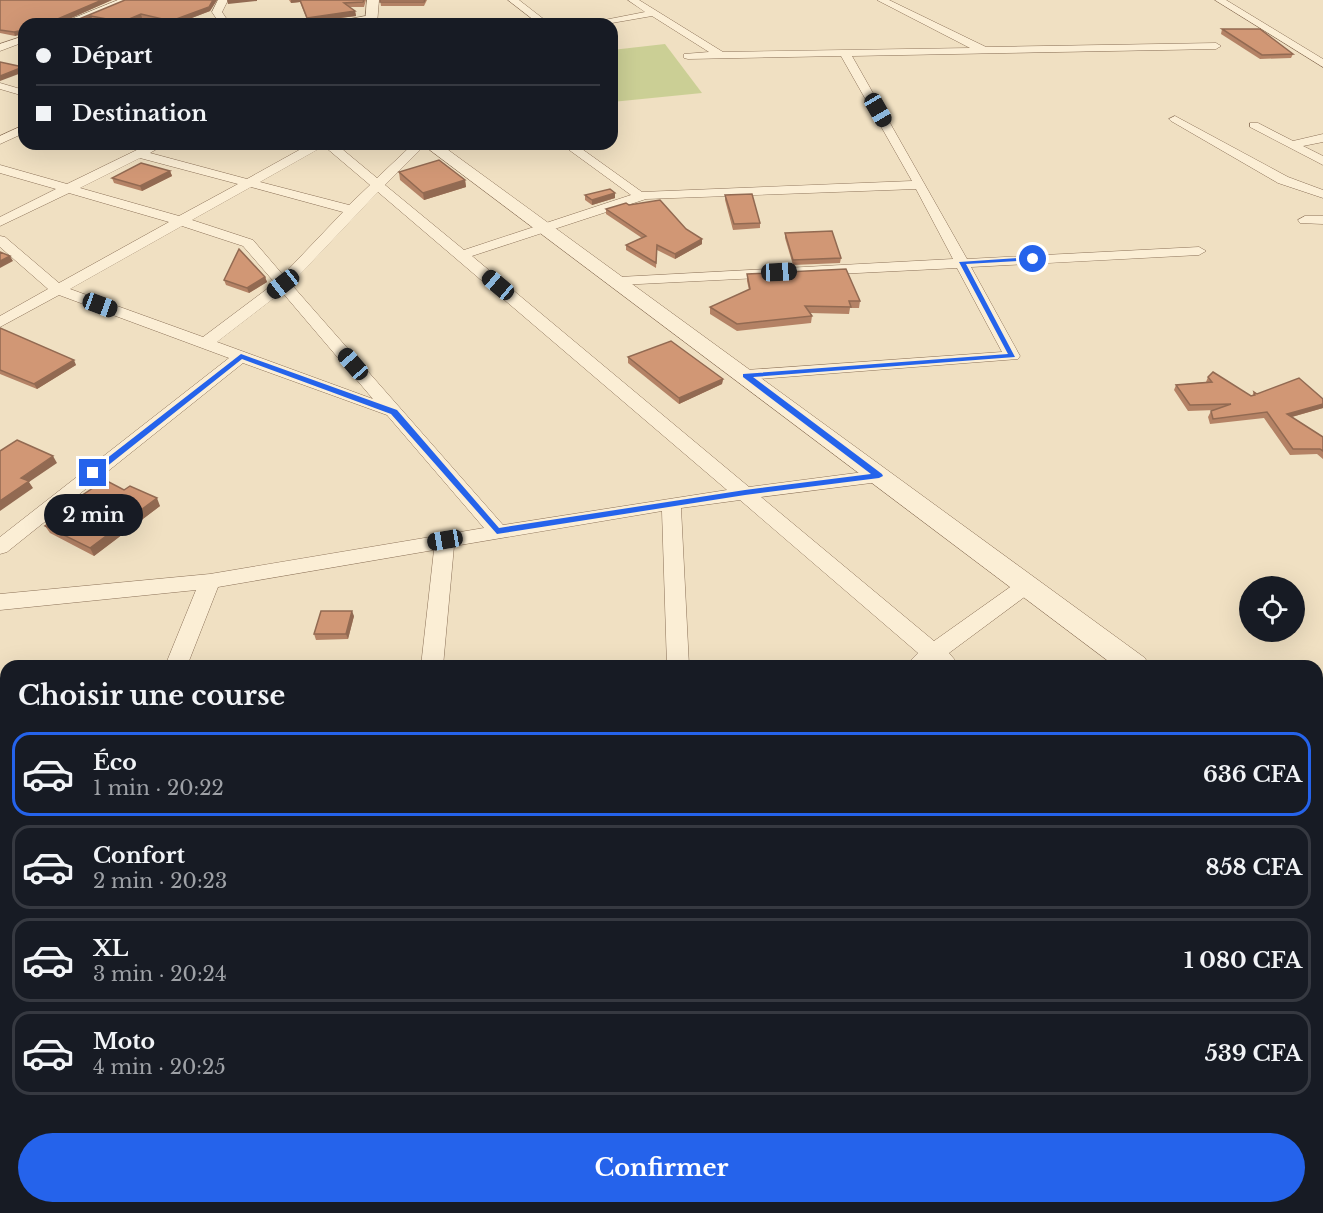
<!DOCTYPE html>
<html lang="fr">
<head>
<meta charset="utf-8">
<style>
	body { margin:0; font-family:"Libre Baskerville",serif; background:#242831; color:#f1f3f6; height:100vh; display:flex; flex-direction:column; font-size:22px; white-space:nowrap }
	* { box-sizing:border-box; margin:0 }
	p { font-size:20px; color:#9ea1a6 }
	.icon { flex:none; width:33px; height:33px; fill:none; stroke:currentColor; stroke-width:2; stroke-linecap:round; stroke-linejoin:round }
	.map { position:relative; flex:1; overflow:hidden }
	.panel { position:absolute; left:0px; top:660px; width:1323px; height:554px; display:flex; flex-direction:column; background:#171b24; border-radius:18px 18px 0 0; box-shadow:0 6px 24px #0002 }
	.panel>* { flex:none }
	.guide { position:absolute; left:18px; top:18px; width:600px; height:132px; border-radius:18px; box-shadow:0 6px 24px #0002; display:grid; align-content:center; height:132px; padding:0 18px; background:#171b24 }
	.controls { position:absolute; left:1239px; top:576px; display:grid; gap:12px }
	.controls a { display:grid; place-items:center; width:66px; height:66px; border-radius:50%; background:#171b24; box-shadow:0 6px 24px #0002; font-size:30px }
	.end { position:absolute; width:27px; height:27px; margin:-14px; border:8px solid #2563eb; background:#fff; box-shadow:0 0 0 3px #fff }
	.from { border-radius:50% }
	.bubble { position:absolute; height:42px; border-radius:21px; background:#171b24; box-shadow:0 6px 24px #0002; font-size:20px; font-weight:700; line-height:42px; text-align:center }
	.car { position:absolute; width:18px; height:36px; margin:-18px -9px; border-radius:8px; box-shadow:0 0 4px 2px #0007; background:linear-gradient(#222 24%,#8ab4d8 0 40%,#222 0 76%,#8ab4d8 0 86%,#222 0) }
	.guide b { display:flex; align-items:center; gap:21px; height:57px; font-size:22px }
	.guide b+b { border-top:2px solid #363941 }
	.guide i { width:15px; height:15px; background:#f1f3f6 }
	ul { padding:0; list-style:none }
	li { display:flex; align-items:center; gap:18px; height:84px; margin:0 12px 9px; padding:0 6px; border:3px solid #363941; border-radius:18px }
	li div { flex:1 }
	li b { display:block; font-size:22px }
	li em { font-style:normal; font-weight:700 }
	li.current { border-color:#2563eb }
	li>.icon { width:54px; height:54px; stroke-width:1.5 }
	h2 { padding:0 18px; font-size:27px; line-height:72px }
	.button { display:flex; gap:12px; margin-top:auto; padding:12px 18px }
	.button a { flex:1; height:69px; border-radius:36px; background:#2563eb; color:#fff; font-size:24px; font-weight:700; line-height:69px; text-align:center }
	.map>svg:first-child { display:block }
	.green { fill:#cbcf95 }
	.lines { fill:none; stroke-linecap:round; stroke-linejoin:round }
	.minor-casing { stroke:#8b7158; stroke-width:1 }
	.tertiary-casing { stroke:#8b7158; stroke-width:1 }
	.minor { fill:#fbeed5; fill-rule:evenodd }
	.tertiary { fill:#fbeed5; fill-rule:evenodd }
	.wall { fill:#b48265 }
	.shaded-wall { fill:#926a52 }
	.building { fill:#d19775; stroke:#926a52; stroke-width:1.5 }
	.route { fill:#2563eb }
</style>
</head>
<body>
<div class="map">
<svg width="1323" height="1213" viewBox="0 0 1323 1213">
	<rect width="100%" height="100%" fill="#f0e0c2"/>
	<polygon class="green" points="665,44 702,93 612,102 612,50"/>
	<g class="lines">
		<g class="minor-casing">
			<g id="minor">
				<polygon points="118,0 131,0 73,24 59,24"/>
				<polygon points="218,0 228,0 222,12 230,24 220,24 212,12"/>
				<polygon points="508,0 519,0 550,24 539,24"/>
				<path d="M 628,0 L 639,0 L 723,52 L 970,48 L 877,0 L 889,0 L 986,47 L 1216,43 L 1221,46 L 1216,49 L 852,56 L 967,259 L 1199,247 L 1206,251 L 1199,255 L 971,267 L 1020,356 L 1018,359 L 746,380 L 738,375 L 746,370 L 1002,352 L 957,268 L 619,285 L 612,281 L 619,277 L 953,259 L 916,189 L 646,199 L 472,256 L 749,487 L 879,470 L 886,472 L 888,476 L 879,482 L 761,497 L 934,641 L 1020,580 L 1027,578 L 1034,580 L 1037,585 L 1034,590 L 949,653 L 960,666 L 905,666 L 918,653 L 740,500 L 681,508 L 689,666 L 667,666 L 662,511 L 454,546 L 443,666 L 421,666 L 434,550 L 218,587 L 187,666 L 165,666 L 196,590 L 0,610 L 0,594 L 210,574 L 484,528 L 387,415 L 243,363 L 7,552 L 0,554 L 0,537 L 229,358 L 59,295 L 0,327 L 0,316 L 48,289 L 0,247 L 0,236 L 5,237 L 59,283 L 169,222 L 69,193 L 0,226 L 0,217 L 56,189 L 0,173 L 0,165 L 67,184 L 149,144 L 165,144 L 150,153 L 247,179 L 310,144 L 336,144 L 377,178 L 413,144 L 426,144 L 385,185 L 464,250 L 631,195 L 561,144 L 575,144 L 642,192 L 912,181 L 841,56 L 688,59 L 684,58 L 684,54 L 709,52 L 652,16 L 606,24 L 584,24 L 645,12 ZM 324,146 L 370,185 L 349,205 L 260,182 ZM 140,158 L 238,184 L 179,216 L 80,188 ZM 251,187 L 343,212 L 283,275 L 253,240 L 192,220 ZM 378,192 L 727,490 L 503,525 L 291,284 ZM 182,226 L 243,246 L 275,283 L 203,337 L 70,289 ZM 282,292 L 373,399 L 217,342 Z"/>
				<polygon points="1215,0 1226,0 1323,59 1323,67"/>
				<polygon points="371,15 376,18 374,20 323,24"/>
				<polygon points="24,36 24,42 0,51 0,44"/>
				<polygon points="0,83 24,90 24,96 0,89"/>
				<polygon points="1175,116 1288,177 1323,190 1323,198 1278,183 1171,121 1169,119"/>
				<polygon points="1250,123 1258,123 1293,141 1323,134 1323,142 1303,146 1323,156 1323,165 1250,127"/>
				<polygon points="24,125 24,133 0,144 0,136"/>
				<polygon points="1305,216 1323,216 1323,224 1300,223 1298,220"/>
				<rect x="1317" y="811" width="6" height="22"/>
				<polygon points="6,1069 6,1112 0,1114 0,1071"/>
				<rect x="349" y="1208" width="32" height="5"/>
				<rect x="694" y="1208" width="32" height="5"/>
			</g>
		</g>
		<g class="tertiary-casing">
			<g id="tertiary">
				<polygon points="367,0 379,0 377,24 365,24"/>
				<polygon points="422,144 440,144 1145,658 1149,666 1115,666"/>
				<polygon points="1317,789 1323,791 1323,821 1317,819"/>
			</g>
		</g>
		<use href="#minor" class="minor"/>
		<use href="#tertiary" class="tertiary"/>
	</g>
	<g class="wall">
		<polygon points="0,0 112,0 64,21 72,22 125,0 217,0 210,11 176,24 166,24 142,18 129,24 113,24 93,20 83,24 24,24 15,36 0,33"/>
		<polygon points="289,0 366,0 364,7 349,7 355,11 356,16 308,22 300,2 291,3"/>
		<polygon points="380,0 427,0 424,6 381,6"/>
		<polygon points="1222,29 1293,54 1291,58 1260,59 1221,34"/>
		<polygon points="170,171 172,176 142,191 114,183 112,178"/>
		<polygon points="399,172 465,180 466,187 424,200 400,180"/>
		<polygon points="615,193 615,198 592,205 585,200 585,195"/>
		<polygon points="725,195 760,223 760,228 733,230 725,200"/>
		<polygon points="629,205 686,229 702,244 675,259 657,250 656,268 626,250 626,245 642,238 606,214 606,209"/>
		<polygon points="785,233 841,258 840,263 793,265 785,238"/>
		<polygon points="747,274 860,301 859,308 850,308 849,314 810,313 812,316 811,323 737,331 710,314 710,307 749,290 747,281"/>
		<polygon points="265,277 267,282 249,293 226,285 224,280"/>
		<polygon points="0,328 76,365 37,389 0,374"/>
		<polygon points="628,357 723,379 722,384 679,404 628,363"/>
		<polygon points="1208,377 1252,396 1254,392 1257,394 1323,408 1292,417 1323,437 1323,459 1317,454 1290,455 1264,418 1210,424 1208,417 1211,411 1215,410 1188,411 1174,390 1176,385 1206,382"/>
		<polygon points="124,490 160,506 94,556 50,533 45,526 77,504 75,500"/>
		<polygon points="354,616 348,639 316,640 314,634"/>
		<polygon points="1323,1181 1323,1213 1268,1213 1266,1208 1317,1208"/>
	</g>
	<g class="shaded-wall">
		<polygon points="102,0 112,0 58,24 55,20"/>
		<polygon points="213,0 217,0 210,11 176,24 172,24 171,21"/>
		<polygon points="227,0 257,0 257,1 228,4"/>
		<polygon points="291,0 300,0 300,2 291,3"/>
		<polygon points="355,11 356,16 308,22 307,18"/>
		<polygon points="141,14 142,18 128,24 127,20"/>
		<polygon points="91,16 93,20 83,24 71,24"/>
		<polygon points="24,30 24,34 15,36 14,32"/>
		<polygon points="23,67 24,72 0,81 0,76"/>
		<polygon points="170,171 172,176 142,191 140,186"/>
		<polygon points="465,180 466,187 424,200 423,193"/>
		<polygon points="615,193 615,198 592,205 592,200"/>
		<polygon points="702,239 702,244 675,259 675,254"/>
		<polygon points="10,256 13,261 0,268 0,261"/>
		<polygon points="265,277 267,282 249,293 247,288"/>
		<polygon points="74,360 76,365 37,389 34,384"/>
		<polygon points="723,379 722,384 679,404 679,398"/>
		<polygon points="1323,404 1323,408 1284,419 1287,414"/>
		<polygon points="53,456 57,463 29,482 33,488 0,511 0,501 21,478"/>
		<polygon points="157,498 160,506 94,556 90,548"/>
		<polygon points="352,611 354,616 348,639 346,634"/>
	</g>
	<g class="building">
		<polygon points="0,0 102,0 55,20 72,22 125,0 213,0 209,7 171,21 141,14 127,20 128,23 91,16 71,24 24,24 24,32 24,30 14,32 0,30"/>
		<polygon points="300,0 364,0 363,2 344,3 355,11 307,18"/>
		<polygon points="380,0 425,0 424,2 380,2"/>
		<polygon points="1222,29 1260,29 1293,54 1262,55"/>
		<polygon points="0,62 23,67 0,76"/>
		<polygon points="439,160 465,180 423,193 399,172"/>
		<polygon points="141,163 170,171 140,186 112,178"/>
		<polygon points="610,189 615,193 592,200 585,195"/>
		<polygon points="752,194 760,223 734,224 725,195"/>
		<polygon points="660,200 686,229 702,239 675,254 657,245 656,263 626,245 646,236 606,209 626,203 629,205"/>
		<polygon points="832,231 841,258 793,260 785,233"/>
		<polygon points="239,249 265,277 247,288 224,280"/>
		<polygon points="0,252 10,256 0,261"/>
		<polygon points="846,269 860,301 849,301 851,307 805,306 812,316 737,324 710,307 750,289 747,274"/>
		<polygon points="0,328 74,360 34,384 0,370"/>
		<polygon points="671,341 723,379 679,398 628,357"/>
		<polygon points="1213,372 1251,396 1255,395 1254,392 1257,394 1299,378 1323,399 1323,404 1287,414 1323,437 1323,451 1320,449 1293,449 1267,412 1213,419 1211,411 1231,404 1190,405 1176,385 1212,382 1208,377"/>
		<polygon points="17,440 53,456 21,478 29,481 0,501 0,451"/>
		<polygon points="105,480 124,490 130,486 157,498 90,548 45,526 79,502 75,500"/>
		<polygon points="321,611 352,611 346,634 314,634"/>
		<polygon points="1317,1181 1323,1181 1323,1212 1282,1213 1280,1208 1317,1208"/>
	</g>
	<polygon class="route" points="1033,257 1035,260 966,264 1015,357 753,377 882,474 883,476 879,478 745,495 497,534 391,414 242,359 96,475 88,473 241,354 397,410 499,528 745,490 871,474 743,377 743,374 1008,354 959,262"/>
</svg>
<div class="controls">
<a><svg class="icon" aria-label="locate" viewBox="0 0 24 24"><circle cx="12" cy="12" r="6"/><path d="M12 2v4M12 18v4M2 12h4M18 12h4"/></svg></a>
</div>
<i class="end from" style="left:1033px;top:259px"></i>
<i class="end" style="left:93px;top:473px"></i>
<div class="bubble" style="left:44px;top:494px;width:99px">2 min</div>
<i class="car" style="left:878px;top:110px;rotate:150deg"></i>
<i class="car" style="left:779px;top:272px;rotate:87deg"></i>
<i class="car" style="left:283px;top:284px;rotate:232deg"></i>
<i class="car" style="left:498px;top:285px;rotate:310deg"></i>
<i class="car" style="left:100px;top:305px;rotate:110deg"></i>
<i class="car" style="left:353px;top:364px;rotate:319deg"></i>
<i class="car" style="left:445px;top:540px;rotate:260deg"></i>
<div class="guide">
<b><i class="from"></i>Départ</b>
<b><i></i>Destination</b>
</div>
<section class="panel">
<h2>Choisir une course</h2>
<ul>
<li class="current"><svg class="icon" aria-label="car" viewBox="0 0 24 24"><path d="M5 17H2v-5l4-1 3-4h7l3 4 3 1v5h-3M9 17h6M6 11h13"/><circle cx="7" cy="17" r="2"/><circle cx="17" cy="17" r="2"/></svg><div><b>Éco</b><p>1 min · 20:22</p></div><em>636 CFA</em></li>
<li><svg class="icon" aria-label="car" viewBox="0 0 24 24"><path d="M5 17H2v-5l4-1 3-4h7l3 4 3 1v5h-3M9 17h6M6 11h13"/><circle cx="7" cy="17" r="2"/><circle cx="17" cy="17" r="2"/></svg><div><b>Confort</b><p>2 min · 20:23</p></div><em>858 CFA</em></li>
<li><svg class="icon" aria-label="car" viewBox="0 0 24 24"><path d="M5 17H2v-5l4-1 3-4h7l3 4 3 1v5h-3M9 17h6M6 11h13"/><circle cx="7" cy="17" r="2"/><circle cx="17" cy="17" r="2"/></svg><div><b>XL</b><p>3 min · 20:24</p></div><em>1 080 CFA</em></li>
<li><svg class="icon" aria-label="car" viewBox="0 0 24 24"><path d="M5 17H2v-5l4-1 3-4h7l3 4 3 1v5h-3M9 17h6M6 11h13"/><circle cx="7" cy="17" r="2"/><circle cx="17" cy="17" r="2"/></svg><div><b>Moto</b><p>4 min · 20:25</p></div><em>539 CFA</em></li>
</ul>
<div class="button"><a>Confirmer</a></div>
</section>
</div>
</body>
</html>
